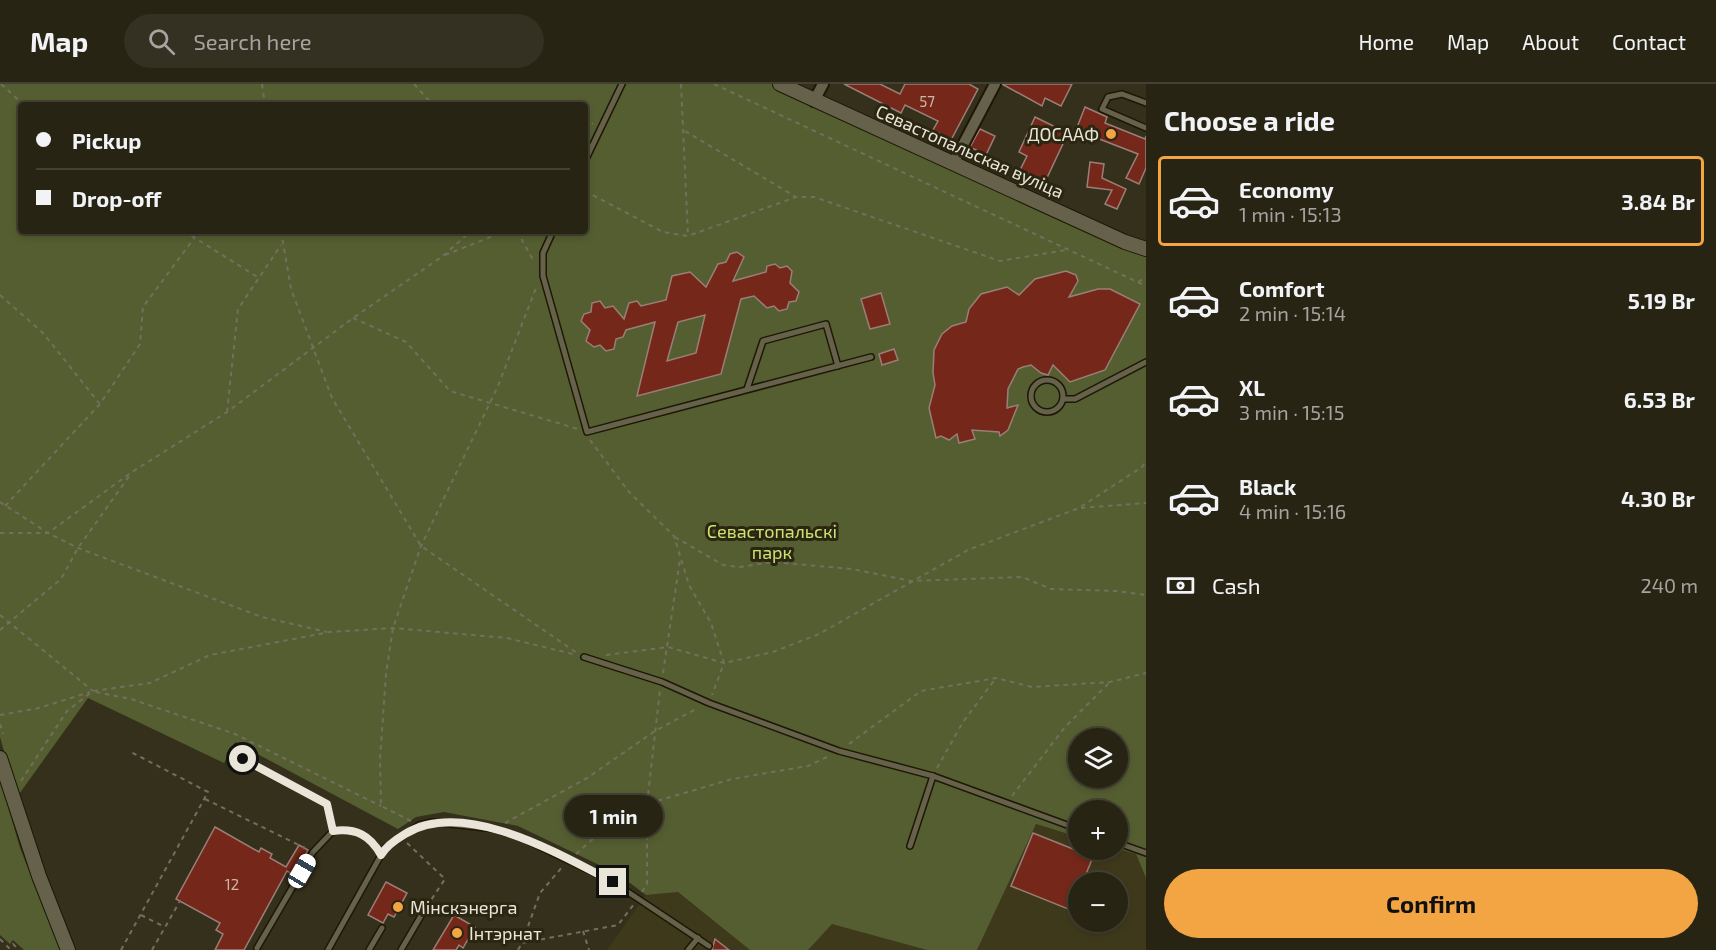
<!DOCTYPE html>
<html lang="en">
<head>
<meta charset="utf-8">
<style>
	body { margin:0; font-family:"Exo 2",sans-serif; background:#343022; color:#f1f3f6; height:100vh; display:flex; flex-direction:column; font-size:22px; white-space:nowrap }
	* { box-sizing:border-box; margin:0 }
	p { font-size:20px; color:#a5a4a0 }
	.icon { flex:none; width:33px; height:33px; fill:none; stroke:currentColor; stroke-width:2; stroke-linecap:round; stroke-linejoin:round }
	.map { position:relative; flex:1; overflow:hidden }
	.sheet { display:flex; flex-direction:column; background:#282414; width:570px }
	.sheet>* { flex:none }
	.hud { position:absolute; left:18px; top:18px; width:570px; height:132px; border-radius:6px; box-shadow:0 3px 9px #0003,0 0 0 2px #444134; display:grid; align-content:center; height:132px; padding:0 18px; background:#282414 }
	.tools { position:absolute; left:1068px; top:644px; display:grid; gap:12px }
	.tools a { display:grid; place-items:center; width:60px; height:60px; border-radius:50%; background:#282414; box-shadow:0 3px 9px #0003,0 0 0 2px #444134; font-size:30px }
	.end { position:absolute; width:27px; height:27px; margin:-14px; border:8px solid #e9e6d9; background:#111; box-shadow:0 0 0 3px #111 }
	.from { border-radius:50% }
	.bubble { position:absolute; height:42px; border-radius:21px; background:#282414; box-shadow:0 3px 9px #0003,0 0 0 2px #444134; font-size:20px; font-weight:700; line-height:42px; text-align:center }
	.car { position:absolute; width:18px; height:36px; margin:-18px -9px; border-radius:8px; box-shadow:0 0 4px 2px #0007; background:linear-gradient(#fff 24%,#345 0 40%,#fff 0 76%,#345 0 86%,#fff 0) }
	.hud b { display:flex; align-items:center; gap:21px; height:57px; font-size:22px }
	.hud b+b { border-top:2px solid #444134 }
	.hud i { width:15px; height:15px; background:#f1f3f6 }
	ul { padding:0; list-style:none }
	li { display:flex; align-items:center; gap:18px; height:90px; margin:0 12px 9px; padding:0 6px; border:3px solid transparent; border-radius:6px }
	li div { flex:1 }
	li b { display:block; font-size:22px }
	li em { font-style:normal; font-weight:700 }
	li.on { border-color:#f2a542 }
	li>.icon { width:54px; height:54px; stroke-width:1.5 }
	h2 { padding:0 18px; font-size:27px; line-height:72px }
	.pay { display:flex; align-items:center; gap:15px; height:66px; padding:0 18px; font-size:22px }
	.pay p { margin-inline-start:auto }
	.cta { display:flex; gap:12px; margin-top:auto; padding:12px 18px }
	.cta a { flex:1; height:69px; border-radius:36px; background:#f2a542; color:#111; font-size:24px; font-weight:700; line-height:69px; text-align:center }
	header { display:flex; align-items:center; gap:36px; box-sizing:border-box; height:84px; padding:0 30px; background:#282414; border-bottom:2px solid #444134 }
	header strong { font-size:28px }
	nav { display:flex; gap:33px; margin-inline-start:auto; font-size:21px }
	.search { width:420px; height:54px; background:#343022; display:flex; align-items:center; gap:15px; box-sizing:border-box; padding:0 21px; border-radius:33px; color:#a5a4a0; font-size:22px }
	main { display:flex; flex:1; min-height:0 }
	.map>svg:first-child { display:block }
	.built { fill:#3f391c; fill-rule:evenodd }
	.green { fill:#555e31; fill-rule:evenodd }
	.building { fill:#752819; stroke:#9a7f78; stroke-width:1.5; fill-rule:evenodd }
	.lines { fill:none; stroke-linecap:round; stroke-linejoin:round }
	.service-casing { stroke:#1d1804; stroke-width:8 }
	.minor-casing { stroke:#1d1804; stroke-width:14 }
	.tertiary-casing { stroke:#1d1804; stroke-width:16 }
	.path { stroke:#736f5d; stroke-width:2; stroke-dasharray:4.5 4.5; stroke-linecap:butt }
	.service { stroke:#66614a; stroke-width:5 }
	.minor { stroke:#66614a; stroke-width:10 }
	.tertiary { stroke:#66614a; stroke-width:14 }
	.route { stroke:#e9e6d9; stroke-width:8 }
	.poi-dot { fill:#f2a542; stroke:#2b2611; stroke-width:2 }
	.labels { text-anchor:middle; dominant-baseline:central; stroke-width:6; stroke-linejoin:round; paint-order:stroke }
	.number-label { font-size:15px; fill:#ccb6a9 }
	.poi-label { font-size:18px; fill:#e9e6d9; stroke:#2b2611; text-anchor:start }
	.street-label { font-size:18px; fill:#e9e6d9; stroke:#2b2611 }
	.park-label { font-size:18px; fill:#cde270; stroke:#2b2611 }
</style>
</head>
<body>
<header>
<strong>Map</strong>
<div class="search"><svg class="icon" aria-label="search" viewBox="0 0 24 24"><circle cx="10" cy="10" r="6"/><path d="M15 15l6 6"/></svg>Search here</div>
<nav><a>Home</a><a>Map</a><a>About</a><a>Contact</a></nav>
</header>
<main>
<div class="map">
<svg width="1146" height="866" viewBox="0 0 1146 866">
	<rect width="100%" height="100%" fill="#35301b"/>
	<g class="built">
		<path d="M 1036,740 L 1078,753 L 1078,765 L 1118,765 L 1136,770 L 1146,794 L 1146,866 L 977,866 ZM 1078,798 L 1118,798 L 1118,837 L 1078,837 Z"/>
		<polygon points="678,808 750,866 607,866 646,811"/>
		<polygon points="832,839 927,866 808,866"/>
	</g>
	<g class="green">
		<path d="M 0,0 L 772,0 L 1146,169 L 1146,794 L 1136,770 L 1118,765 L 1118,726 L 1078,726 L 1078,753 L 1036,740 L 977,866 L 927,866 L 832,840 L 808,866 L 750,866 L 678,808 L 646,811 L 618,790 L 518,742 L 444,728 L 416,733 L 398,745 L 235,658 L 224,679 L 88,614 L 17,713 L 0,653 ZM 21,21 L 585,21 L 585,147 L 21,147 ZM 1078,654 L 1118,654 L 1118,693 L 1078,693 Z"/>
		<polygon points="0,695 20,764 60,866 24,866 13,856 10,860 0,851"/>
	</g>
	<g class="building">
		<polygon points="844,0 880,0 900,10 905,0 969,0 978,5 951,56 933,46 938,37 905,21 901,29"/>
		<polygon points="1002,0 1072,0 1061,22 1045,14 1042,22"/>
		<polygon points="1085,23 1107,33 1105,39 1145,55 1146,52 1146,84 1139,100 1126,94 1138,70 1076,46"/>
		<polygon points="1035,33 1068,49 1045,98 1020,86 1027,72 1019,68"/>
		<polygon points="980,45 995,52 986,71 970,63"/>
		<polygon points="1090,78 1104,80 1102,94 1126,105 1117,125 1105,120 1112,106 1087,103"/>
		<path d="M 737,168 L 744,173 L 733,197 L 766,188 L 767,182 L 775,180 L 780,184 L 787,182 L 792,187 L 790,199 L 799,208 L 796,217 L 789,218 L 787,225 L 779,227 L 774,222 L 767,224 L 754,212 L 741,215 L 721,290 L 637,312 L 655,238 L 626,246 L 623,253 L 616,255 L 614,265 L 606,267 L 600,261 L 594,263 L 586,257 L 590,246 L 581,237 L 584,230 L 591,228 L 592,219 L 600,217 L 605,224 L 613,222 L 624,235 L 629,219 L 637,217 L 641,222 L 666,216 L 672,192 L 690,188 L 706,203 L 718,180 L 726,178 L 730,170 ZM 705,231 L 696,269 L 667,277 L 678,238 Z"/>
		<polygon points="1066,187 1076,191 1078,197 1069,213 1098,205 1110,205 1140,220 1105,286 1070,298 1053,281 1048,291 1041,289 1031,281 1023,283 1018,285 1008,305 1007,324 1018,321 1008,346 1000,352 999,348 972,346 975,355 959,359 957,350 949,356 941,352 936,354 929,324 935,301 933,289 934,266 942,250 952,242 966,238 969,225 981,210 1007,203 1019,211 1035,195"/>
		<polygon points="881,209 890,240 870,245 861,215"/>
		<polygon points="894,265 898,276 882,281 879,270"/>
		<polygon points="215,743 259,768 261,764 272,770 270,774 286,783 299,761 308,766 294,791 287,787 244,866 215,866 223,850 216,846 220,839 176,815"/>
		<polygon points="1033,749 1093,773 1086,790 1105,798 1078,798 1078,829 1011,802"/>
		<polygon points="386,798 407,809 394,833 388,830 383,839 368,831"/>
		<polygon points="454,831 475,843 463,864 459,861 456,866 433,866"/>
		<polygon points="715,855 729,866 712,866"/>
	</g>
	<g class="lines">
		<g class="service-casing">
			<g id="service">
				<polyline points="1146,19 1122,10 1108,13 1102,25 1146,44"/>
				<polyline points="585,77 622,0"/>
				<polyline points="553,147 543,169 543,192 587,348 871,273"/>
				<circle cx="1047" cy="312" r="16"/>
				<polyline points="747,305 763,257 826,240 838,282"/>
				<polyline points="1063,315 1075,315 1146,278"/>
				<polyline points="584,573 662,598 709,619 839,667 933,692 1078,745"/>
				<polyline points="242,675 327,720 333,747"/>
				<polyline points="1118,759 1146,769"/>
				<polyline points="910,762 933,692"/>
				<path d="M 257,864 L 313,768 L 333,747 C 356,745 370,750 381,771"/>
				<polyline points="328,866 385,764 419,741 432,738 495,745 522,754 613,798 709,862"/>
				<polyline points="369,866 382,844"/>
				<polyline points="401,866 425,825"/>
				<polyline points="688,866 698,854"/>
			</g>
		</g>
		<g class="minor-casing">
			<g id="minor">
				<polyline points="814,17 823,0"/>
				<polyline points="954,78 995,0"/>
			</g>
		</g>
		<g class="tertiary-casing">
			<g id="tertiary">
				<polyline points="780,0 1125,158 1146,165"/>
				<polyline points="0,674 39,792 68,866"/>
			</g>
		</g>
		<g class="path">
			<polyline points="1,0 24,21"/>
			<polyline points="262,0 265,21"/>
			<polyline points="414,0 433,21"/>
			<polyline points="681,0 688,152"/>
			<polyline points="714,0 1146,202"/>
			<polyline points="585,46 593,39"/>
			<polyline points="685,47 796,113"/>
			<polyline points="585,107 663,148 688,152 796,113 814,113 1000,177 1066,166"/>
			<polyline points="184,147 259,194"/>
			<polyline points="281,147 291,205 332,314 421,462 577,569"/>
			<polyline points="517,147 533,176"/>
			<polyline points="445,171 506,147"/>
			<polyline points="1138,198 1146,193"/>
			<polyline points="0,211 43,249 99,319"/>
			<polyline points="353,234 406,258 450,307 578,345"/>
			<polyline points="227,328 238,225 281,161"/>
			<polyline points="590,356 629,408 674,452 689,501 711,539 724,579 773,568 819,550 968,466 1079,424 1142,383 1146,377"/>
			<polyline points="0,418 48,449 78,464 262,533 327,548"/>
			<polyline points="5,422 100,320 140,260 143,223 195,153"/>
			<polyline points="1081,424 1146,419"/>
			<polyline points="0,449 48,449 132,388 227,328 353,234 443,172 471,147"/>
			<polyline points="675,453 723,481 740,483 772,478 852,485 911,497 1022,493 1051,505 1117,507 1146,511"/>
			<polyline points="0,531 93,607"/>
			<polyline points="0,546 61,495 78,464 130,391"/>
			<polyline points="606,571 668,563 724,579 712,611"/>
			<polyline points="663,589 680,476"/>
			<polyline points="96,608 131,615 235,650 381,722"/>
			<polyline points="0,631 39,624 90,608"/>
			<polyline points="0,640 3,650"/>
			<polyline points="849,660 921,607 996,594 1032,603 1110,598 1146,589"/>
			<polyline points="937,684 963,638 996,594"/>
			<polyline points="21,697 67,627 93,607 150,599 210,571 330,548 393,544 507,554 577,571"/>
			<polyline points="1012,712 1065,643 1110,598"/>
			<polyline points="205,715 305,764"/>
			<polyline points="411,737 381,722 380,675 386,590 393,544 421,462 498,302 536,204"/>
			<polyline points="505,739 587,694 655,647 698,624"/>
			<polyline points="407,759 445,795 429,819"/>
			<polyline points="576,770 619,732 647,720 732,695 808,682 829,672"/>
			<polyline points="642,808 647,800 647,720 660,606"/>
			<polyline points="141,831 165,843"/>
			<polyline points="583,847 589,866"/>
			<polyline points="0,855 9,864 13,860 19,866"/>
			<polyline points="522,859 540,809 563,782"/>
			<polyline points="121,866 208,708 129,667"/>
			<polyline points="152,866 180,817"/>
			<polyline points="518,866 522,859 618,841 634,820"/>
		</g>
		<use href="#service" class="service"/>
		<use href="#minor" class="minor"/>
		<use href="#tertiary" class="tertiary"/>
	</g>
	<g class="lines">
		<path class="route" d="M 243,675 L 327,720 L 333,747 C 356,744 370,751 381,771 C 386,762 395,756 405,750 C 464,714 559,770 613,798"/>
	</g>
	<g class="poi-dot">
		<circle cx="1111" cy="50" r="6"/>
		<circle cx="398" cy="823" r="6"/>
		<circle cx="457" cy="849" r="6"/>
	</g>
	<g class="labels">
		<g class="number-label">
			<text x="927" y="17">57</text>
			<text x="232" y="800">12</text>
		</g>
		<g class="poi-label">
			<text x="1099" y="50" text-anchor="end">ДОСААФ</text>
			<text x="410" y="823">Мінскэнерга</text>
			<text x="469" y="849">Інтэрнат</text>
		</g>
		<g class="street-label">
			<text transform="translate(970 67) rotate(24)">Севастопальская вуліца</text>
		</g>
		<g class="park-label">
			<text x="772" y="447">Севастопальскі<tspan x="772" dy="21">парк</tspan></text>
		</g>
	</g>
</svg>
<div class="tools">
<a><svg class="icon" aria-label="layers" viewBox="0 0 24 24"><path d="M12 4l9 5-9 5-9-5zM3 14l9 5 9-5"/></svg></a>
<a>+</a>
<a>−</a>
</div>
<i class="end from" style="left:243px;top:675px"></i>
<i class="end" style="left:613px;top:798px"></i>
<div class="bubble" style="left:564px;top:711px;width:99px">1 min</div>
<i class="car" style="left:302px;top:787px;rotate:30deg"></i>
<div class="hud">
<b><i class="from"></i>Pickup</b>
<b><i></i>Drop-off</b>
</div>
</div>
<section class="sheet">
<h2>Choose a ride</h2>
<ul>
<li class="on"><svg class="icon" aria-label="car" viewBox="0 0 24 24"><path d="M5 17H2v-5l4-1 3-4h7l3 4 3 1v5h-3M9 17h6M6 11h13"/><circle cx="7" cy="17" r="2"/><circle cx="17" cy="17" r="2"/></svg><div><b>Economy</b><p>1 min · 15:13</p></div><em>3.84 Br</em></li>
<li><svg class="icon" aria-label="car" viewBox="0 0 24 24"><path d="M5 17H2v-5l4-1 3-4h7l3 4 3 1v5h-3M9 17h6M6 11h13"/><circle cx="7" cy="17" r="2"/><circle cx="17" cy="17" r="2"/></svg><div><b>Comfort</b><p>2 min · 15:14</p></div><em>5.19 Br</em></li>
<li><svg class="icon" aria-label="car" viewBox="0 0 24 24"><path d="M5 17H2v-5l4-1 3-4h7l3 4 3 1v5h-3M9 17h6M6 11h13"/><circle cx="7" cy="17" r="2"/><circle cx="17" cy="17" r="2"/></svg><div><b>XL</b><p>3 min · 15:15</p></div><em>6.53 Br</em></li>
<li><svg class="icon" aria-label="car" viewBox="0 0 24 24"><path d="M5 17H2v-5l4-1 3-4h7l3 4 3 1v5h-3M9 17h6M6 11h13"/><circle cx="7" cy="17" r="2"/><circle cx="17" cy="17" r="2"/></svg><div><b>Black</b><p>4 min · 15:16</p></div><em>4.30 Br</em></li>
</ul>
<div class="pay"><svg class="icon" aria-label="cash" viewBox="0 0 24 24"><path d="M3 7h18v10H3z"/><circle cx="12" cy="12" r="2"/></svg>Cash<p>240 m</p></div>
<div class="cta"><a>Confirm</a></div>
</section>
</main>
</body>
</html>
